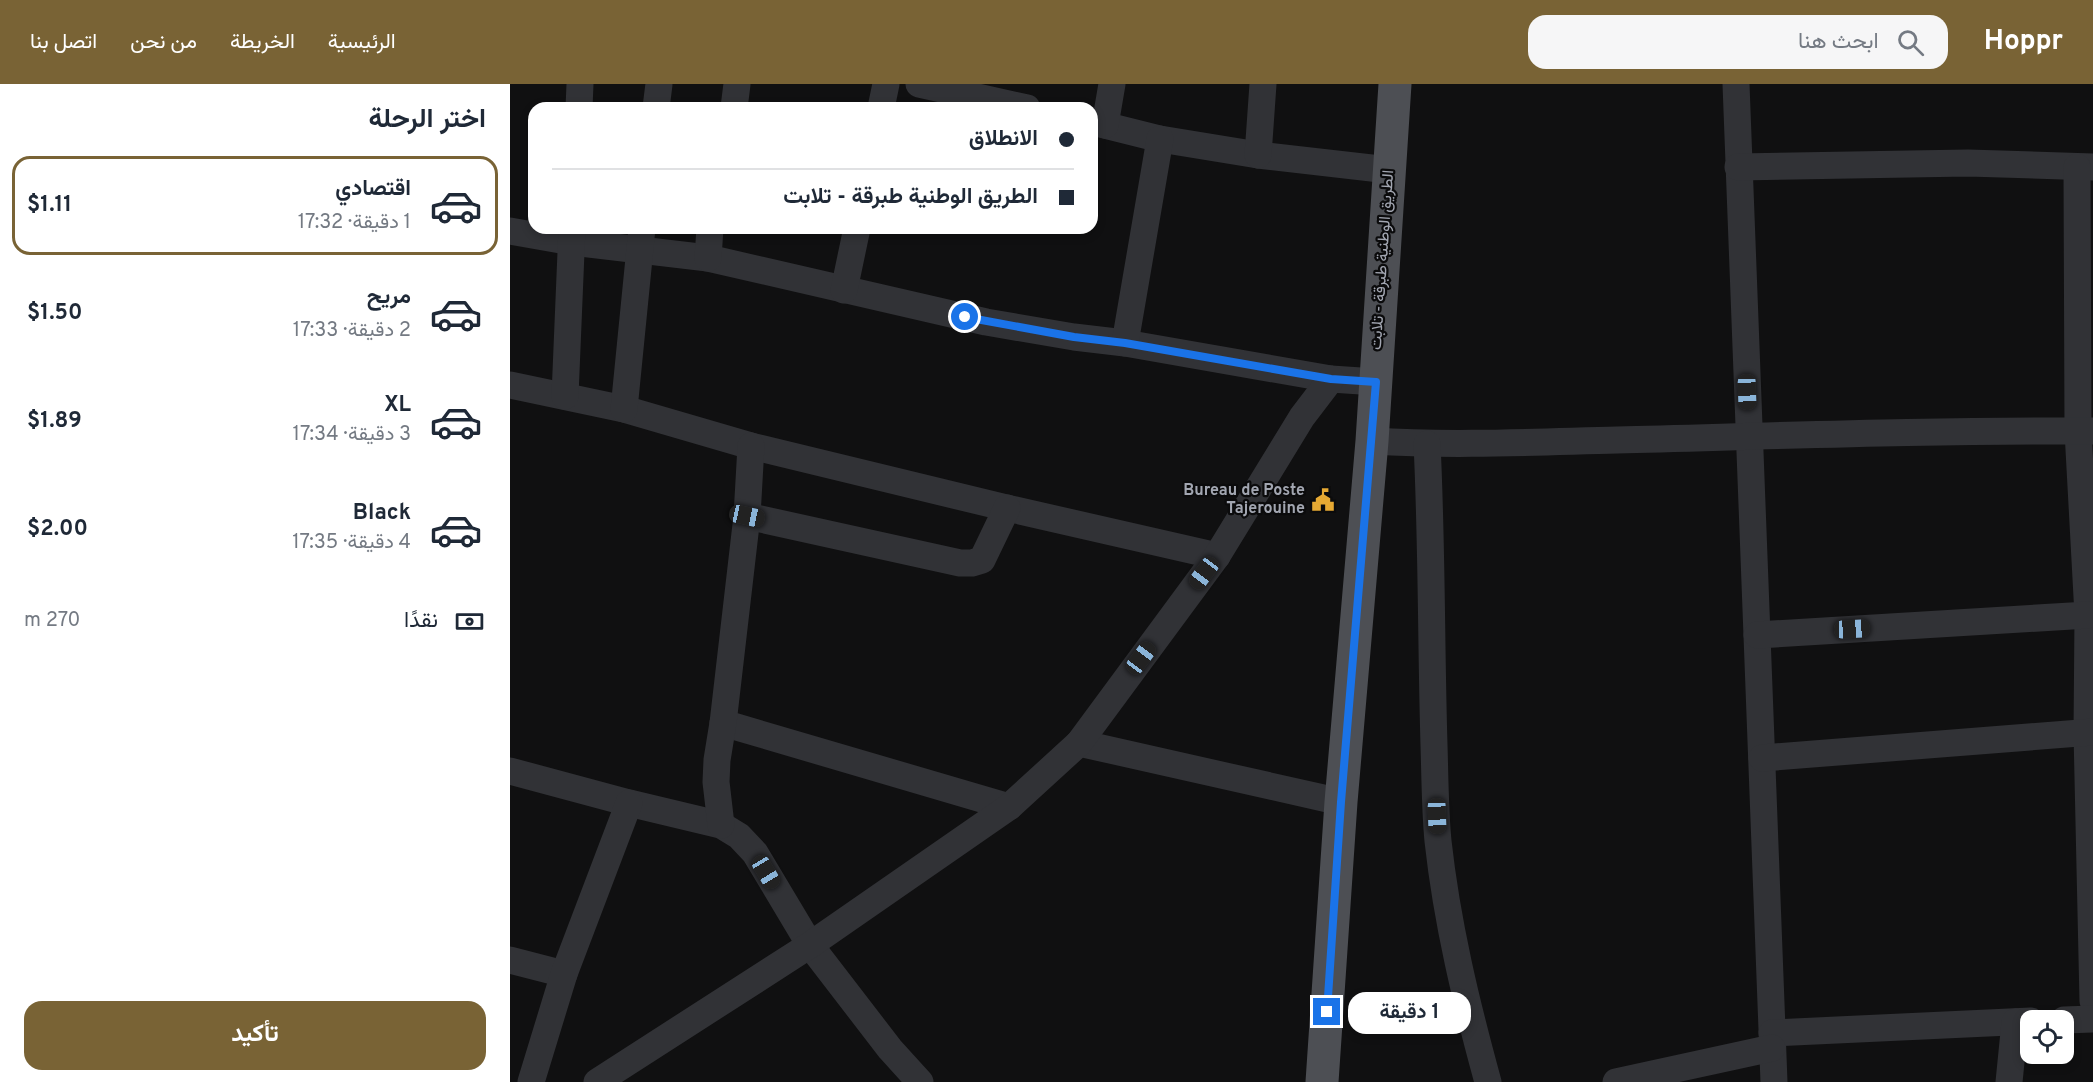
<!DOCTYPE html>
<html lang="ar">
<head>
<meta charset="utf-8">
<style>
	body { margin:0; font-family:Overpass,Vazirmatn,sans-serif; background:#f6f6f7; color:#1f2937; direction:rtl; height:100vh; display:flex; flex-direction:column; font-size:22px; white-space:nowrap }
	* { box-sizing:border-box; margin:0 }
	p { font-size:20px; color:#747a83 }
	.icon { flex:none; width:33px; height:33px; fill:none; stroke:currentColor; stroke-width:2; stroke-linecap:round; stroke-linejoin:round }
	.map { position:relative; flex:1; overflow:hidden; direction:ltr }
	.side { display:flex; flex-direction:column; background:#fff; width:510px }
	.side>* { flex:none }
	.hud { position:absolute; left:18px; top:18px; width:570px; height:132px; border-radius:18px; box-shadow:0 3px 9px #0003; direction:rtl; display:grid; align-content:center; height:132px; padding:0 24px; background:#fff }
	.tools { position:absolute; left:1510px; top:926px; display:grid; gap:12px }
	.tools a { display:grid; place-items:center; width:54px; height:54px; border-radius:12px; background:#fff; box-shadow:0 3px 9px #0003; font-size:30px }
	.end { position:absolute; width:27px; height:27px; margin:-14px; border:8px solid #1a73e8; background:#fff; box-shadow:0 0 0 3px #fff }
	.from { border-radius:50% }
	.bubble { position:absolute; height:42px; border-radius:18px; background:#fff; box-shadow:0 3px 9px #0003; font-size:20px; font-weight:700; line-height:42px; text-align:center; direction:rtl }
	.car { position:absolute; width:18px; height:36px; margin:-18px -9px; border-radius:8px; box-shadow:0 0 4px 2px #0007; background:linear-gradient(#222 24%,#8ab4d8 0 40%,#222 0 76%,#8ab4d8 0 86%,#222 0) }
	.hud b { display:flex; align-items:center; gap:21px; height:57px; font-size:22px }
	.hud b+b { border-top:2px solid #e0e1e3 }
	.hud i { width:15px; height:15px; background:#1f2937 }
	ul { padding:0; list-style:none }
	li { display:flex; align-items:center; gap:18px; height:99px; margin:0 12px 9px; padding:0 12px; border:3px solid transparent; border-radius:18px }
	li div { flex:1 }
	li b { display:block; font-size:22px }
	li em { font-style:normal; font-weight:700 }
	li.selected { border-color:#796335 }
	li>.icon { width:54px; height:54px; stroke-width:1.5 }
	h2 { padding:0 24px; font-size:27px; line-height:72px }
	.pay { display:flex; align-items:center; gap:15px; height:66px; padding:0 24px; font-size:22px }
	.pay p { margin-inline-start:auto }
	.primary-button { display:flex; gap:12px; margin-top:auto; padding:12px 24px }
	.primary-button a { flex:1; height:69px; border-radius:18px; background:#796335; color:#fff; font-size:24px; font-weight:700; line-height:69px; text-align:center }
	header { display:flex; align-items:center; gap:36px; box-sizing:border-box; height:84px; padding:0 30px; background:#796335; color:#fff }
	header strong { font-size:28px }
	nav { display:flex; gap:33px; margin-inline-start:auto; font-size:21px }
	.search { width:420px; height:54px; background:#f6f6f7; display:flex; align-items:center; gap:15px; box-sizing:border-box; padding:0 21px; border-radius:18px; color:#747a83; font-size:22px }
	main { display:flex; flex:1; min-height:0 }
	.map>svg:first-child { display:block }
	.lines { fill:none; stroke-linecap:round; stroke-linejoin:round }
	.minor { stroke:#313236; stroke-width:27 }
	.major { stroke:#4d4f54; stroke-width:33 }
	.route { stroke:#1a73e8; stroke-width:8 }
	.labels { text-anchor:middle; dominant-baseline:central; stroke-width:4.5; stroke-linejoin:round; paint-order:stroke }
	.street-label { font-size:16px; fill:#a2a6b1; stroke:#0b0b0c }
	.poi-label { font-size:16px; font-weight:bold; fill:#a2a6b1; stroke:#0b0b0c; text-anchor:end }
</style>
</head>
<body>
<header>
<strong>Hoppr</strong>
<div class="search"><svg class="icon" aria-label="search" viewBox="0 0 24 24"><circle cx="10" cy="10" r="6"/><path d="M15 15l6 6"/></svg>ابحث هنا</div>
<nav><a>الرئيسية</a><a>الخريطة</a><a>من نحن</a><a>اتصل بنا</a></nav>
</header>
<main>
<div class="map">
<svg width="1583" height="998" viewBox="0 0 1583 998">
	<rect width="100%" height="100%" fill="#101011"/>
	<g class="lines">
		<g class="minor">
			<polyline points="409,0 517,24"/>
			<polyline points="1226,0 1264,998"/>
			<polyline points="69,24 70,0"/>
			<polyline points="146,24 149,0"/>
			<polyline points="224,24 227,0"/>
			<polyline points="371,24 376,0"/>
			<polyline points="582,38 650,55 748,71 879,86"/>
			<polyline points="595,41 602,0"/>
			<polyline points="748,71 753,0"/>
			<polyline points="1228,83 1458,79 1583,83"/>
			<polyline points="1567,83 1568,347 1578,531 1577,649 1583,917"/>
			<polyline points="0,147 62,158 198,174 476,238 564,253 615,259 821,295 866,298"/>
			<polyline points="198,174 200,144"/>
			<polyline points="334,206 347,144"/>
			<polyline points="615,259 650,55"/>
			<polyline points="0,301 114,325 241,362 497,424 707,472"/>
			<polyline points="55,312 62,144"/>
			<polyline points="114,325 132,144"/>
			<path d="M 862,357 C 943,362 1025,358 1107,356 C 1265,352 1424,346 1583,347"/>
			<path d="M 917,360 C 922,461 921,561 924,661 C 925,693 925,726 928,757 C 937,839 956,918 978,998"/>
			<polyline points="237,432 450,479 462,479 472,476 497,424"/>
			<polyline points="1247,551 1578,531"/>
			<polyline points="213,639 499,723"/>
			<polyline points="569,659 831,718"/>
			<polyline points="1252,674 1583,648"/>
			<polyline points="0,687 119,719 211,741 229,752 245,769 300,861 380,965 410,998"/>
			<polyline points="211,741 206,698 207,676 213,639 237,432 241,362"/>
			<polyline points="0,876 54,890"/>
			<polyline points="1554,936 1583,935"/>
			<polyline points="1262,949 1521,937"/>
			<polyline points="21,998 54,890 119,719"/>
			<polyline points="87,998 300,861 499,723 569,659 707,472 792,333 821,295"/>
			<polyline points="1106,998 1262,964"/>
			<polyline points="1499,998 1505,938"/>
		</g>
		<polyline class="major" points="812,998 831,718 862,357 885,0"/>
	</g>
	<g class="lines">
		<polyline class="route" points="455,233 564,253 615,259 821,295 866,298 831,718 817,928"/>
	</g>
	<defs>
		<g id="civic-bare" transform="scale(1.8)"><path d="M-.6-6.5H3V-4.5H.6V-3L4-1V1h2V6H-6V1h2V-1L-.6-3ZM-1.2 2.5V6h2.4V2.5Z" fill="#e6a933" stroke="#0b0b0c" stroke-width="2.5" paint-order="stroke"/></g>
	</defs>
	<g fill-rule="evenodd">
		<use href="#civic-bare" x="813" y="416"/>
	</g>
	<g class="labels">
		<g class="street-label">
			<text transform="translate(873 176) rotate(-86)">الطريق الوطنية طبرقة - تلابت</text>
		</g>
		<g class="poi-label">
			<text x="795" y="407">Bureau de Poste<tspan x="795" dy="18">Tajerouine</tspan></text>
		</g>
	</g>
</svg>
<div class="tools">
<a><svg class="icon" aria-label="locate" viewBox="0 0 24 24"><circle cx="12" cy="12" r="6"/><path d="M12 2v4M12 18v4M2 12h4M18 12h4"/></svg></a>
</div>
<i class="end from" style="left:455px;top:233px"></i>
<i class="end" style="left:817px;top:928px"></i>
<div class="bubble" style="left:838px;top:908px;width:123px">1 دقيقة</div>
<i class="car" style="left:1237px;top:308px;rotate:178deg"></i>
<i class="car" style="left:237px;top:432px;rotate:102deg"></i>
<i class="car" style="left:694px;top:489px;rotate:217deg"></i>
<i class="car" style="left:1342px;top:545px;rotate:87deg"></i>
<i class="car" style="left:631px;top:574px;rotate:37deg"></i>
<i class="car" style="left:927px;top:732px;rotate:178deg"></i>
<i class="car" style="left:256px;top:788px;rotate:149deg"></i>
<div class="hud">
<b><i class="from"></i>الانطلاق</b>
<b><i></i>الطريق الوطنية طبرقة - تلابت</b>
</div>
</div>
<section class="side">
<h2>اختر الرحلة</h2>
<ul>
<li class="selected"><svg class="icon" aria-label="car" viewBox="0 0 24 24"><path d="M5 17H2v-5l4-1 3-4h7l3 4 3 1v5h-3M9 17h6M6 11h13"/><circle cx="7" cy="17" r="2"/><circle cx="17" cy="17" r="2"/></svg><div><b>اقتصادي</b><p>1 دقيقة · 17:32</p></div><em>$1.11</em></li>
<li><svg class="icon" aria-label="car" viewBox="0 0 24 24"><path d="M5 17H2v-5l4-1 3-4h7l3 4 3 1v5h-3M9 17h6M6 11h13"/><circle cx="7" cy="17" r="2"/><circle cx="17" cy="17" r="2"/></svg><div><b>مريح</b><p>2 دقيقة · 17:33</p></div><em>$1.50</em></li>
<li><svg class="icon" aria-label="car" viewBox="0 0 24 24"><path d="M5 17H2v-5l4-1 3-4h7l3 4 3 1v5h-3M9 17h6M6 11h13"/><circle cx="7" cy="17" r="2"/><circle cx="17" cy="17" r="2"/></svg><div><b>XL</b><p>3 دقيقة · 17:34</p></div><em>$1.89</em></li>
<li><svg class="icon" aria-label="car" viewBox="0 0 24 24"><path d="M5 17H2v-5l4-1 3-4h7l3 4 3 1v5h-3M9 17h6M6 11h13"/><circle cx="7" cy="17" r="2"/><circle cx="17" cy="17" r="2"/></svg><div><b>Black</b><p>4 دقيقة · 17:35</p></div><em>$2.00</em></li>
</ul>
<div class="pay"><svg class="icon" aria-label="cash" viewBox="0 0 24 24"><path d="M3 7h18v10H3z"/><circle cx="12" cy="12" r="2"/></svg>نقدًا<p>270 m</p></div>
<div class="primary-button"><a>تأكيد</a></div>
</section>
</main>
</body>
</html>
